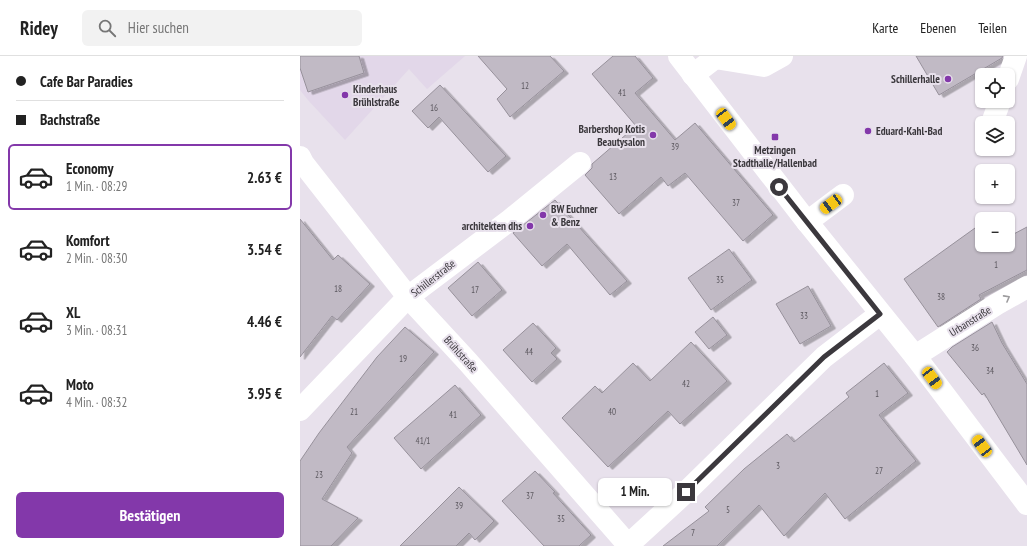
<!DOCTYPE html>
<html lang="de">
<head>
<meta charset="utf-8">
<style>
	body { margin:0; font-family:"PT Sans Narrow",sans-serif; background:#f2f2f2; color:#222; height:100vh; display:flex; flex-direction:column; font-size:15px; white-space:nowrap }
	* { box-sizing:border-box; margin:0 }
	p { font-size:13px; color:#767676 }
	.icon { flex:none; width:22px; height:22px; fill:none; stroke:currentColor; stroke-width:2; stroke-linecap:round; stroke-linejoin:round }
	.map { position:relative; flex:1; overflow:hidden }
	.side { display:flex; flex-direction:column; background:#fff; width:300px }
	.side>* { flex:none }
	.guide { display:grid; align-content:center; height:88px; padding:0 16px; background:#fff }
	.tools { position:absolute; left:675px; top:12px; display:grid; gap:8px }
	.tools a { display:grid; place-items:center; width:40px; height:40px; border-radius:6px; background:#fff; box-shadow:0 1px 3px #0004; font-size:20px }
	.end { position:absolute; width:18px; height:18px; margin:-9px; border:5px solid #3b383d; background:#fff; box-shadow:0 0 0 2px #fff }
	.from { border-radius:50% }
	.bubble { position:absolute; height:28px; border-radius:6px; background:#fff; box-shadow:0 1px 3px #0004; font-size:13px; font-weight:700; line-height:28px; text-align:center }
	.car { position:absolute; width:12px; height:24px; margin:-12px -6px; border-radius:5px; box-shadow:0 0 3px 1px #0007; background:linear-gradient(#f5c518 24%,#345 0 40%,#f5c518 0 76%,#345 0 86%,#f5c518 0) }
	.guide b { display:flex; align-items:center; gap:14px; height:38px; font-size:15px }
	.guide b+b { border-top:1px solid #e0e0e0 }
	.guide i { width:10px; height:10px; background:#222 }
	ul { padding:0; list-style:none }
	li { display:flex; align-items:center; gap:12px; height:66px; margin:0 8px 6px; padding:0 8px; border:2px solid transparent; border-radius:6px }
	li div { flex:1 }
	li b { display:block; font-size:15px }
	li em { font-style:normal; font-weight:700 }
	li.current { border-color:#8338aa }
	li>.icon { width:36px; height:36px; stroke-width:1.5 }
	.primary-button { display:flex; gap:8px; margin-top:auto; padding:8px 16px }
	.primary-button a { flex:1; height:46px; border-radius:6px; background:#8338aa; color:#fff; font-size:16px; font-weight:700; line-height:46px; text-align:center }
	header { display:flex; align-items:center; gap:24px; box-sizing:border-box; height:56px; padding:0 20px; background:#fff; border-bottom:1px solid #e0e0e0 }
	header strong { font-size:19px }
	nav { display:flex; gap:22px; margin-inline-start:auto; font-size:14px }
	.search { width:280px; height:36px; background:#f2f2f2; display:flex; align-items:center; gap:10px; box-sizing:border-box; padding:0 14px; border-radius:6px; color:#767676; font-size:15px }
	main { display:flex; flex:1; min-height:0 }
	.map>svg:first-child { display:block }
	.built { fill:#e2d7e9 }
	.building { fill:#c1bac5; stroke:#97919b; filter:url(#shadow) }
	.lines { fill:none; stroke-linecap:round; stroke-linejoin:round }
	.minor { stroke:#fff; stroke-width:22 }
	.major { stroke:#fff; stroke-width:22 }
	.oneway { stroke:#9d9c9e }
	.route { stroke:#3b383d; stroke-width:5 }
	.poi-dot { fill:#8338aa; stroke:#e8e1ec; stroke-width:1.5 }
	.labels { text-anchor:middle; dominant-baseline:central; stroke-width:4; stroke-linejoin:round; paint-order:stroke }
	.number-label { font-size:9px; fill:#5c585f }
	.poi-label { font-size:11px; font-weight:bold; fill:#3b383d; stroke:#e8e1ec; text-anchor:end }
	.street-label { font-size:11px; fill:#3b383d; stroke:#e8e1ec }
</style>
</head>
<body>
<header>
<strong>Ridey</strong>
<div class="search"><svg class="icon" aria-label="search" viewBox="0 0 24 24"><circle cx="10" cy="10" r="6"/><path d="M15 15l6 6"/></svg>Hier suchen</div>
<nav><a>Karte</a><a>Ebenen</a><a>Teilen</a></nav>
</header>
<main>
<section class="side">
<div class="guide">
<b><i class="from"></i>Cafe Bar Paradies</b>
<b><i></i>Bachstraße</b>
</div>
<ul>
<li class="current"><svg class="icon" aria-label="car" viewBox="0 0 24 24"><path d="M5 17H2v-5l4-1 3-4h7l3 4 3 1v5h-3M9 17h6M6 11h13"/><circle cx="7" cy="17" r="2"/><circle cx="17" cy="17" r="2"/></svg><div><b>Economy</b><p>1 Min. · 08:29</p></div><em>2.63 €</em></li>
<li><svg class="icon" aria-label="car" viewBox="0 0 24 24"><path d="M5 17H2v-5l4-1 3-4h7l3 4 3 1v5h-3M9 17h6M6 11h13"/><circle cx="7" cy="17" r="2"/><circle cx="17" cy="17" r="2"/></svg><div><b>Komfort</b><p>2 Min. · 08:30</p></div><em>3.54 €</em></li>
<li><svg class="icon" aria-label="car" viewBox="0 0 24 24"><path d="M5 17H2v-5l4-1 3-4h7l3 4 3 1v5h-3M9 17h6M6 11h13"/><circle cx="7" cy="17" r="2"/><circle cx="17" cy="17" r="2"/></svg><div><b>XL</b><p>3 Min. · 08:31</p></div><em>4.46 €</em></li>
<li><svg class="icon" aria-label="car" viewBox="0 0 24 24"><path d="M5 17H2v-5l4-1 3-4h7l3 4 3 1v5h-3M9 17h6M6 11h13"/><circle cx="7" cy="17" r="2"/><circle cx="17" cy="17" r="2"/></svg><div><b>Moto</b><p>4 Min. · 08:32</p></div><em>3.95 €</em></li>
</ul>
<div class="primary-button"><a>Bestätigen</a></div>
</section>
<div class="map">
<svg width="727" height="490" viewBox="0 0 727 490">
	<defs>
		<filter id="shadow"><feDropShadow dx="4.5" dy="2.5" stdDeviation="0" flood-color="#0004"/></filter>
	</defs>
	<rect width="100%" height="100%" fill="#e8e1ec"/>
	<polygon class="built" points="0,0 165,0 127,33 109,13 45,84 8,44 0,34"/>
	<g class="building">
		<polygon points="0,0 59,0 64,17 8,36 0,12"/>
		<polygon points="178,0 250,0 264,15 210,61 197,43 207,33"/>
		<polygon points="313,0 335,0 353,22 335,37 375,84 395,67 473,159 443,185 385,117 368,130 361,121 319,158 285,119 292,112 292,108 336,70 292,18"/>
		<polygon points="616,0 703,0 702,2 639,39"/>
		<polygon points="140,29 206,100 188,116 139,61 128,72 112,55"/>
		<polygon points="255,144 327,225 310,239 267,188 242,210 213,177"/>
		<polygon points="0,163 33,204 38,199 70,228 37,264 32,260 0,301"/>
		<polygon points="682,167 682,189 708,189 708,181 727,171 727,214 679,239 681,243 638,271 604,223"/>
		<polygon points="429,193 452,224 411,254 388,222"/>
		<polygon points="178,206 202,234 172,260 148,232"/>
		<polygon points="508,230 531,270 500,288 476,248"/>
		<polygon points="413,261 427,279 409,293 395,276"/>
		<polygon points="692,266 702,287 727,328 727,409 684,337 682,339 647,296 652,291"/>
		<polygon points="233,267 256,292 251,297 257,303 232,326 203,294"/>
		<polygon points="105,271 134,296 47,391 52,397 22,443 58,462 31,490 0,490 0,405 19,377 77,301"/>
		<polygon points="391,286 427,325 380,368 368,355 308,411 262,362 295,330 302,337 333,307 350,325"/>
		<polygon points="584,307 608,337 579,359 616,405 545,463 525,437 484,480 459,449 417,490 363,490 409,455 405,451 444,413 487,378 494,386 549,341 546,337"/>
		<polygon points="155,329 181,359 121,413 94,382"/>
		<polygon points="235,415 255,436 253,437 291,479 279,490 244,490 202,445"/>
		<polygon points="159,431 194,465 175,484 169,477 156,490 100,490"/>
	</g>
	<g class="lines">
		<g class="minor">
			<polyline points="393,19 415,2 464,10 482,0"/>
			<polyline points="708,23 716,0"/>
			<polyline points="693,64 700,45"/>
			<polyline points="0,101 3,107 108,241 168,306 329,490"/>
			<polyline points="507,166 543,139"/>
			<polyline points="615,300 697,248 727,231"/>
			<polyline points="0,354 108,241 210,164 280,107"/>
			<polyline points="327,490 386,436 524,301 580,258"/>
		</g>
		<polyline class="major" points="379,0 504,162 615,300 727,448"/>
	</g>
	<defs><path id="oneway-chevron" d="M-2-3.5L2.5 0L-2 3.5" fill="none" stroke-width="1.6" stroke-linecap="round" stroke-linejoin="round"/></defs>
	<use class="oneway" href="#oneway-chevron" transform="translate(707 242) rotate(-29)"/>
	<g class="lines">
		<polyline class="route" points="386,436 524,301 580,258 479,131"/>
	</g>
	<g class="poi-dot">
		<circle cx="648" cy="23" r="4"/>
		<circle cx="45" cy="39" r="4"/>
		<circle cx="568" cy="75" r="4"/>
		<circle cx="353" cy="79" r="4"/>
		<rect x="471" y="77" width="8" height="8" rx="2"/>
		<circle cx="243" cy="159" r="4"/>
		<circle cx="230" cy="170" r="4"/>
	</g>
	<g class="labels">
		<g class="number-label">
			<text x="225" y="29">12</text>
			<text x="322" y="36">41</text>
			<text x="134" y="51">16</text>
			<text x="375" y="90">39</text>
			<text x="313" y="120">13</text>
			<text x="436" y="146">37</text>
			<text x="696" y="208">1</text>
			<text x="420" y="223">35</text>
			<text x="38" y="232">18</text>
			<text x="175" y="233">17</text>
			<text x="641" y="240">38</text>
			<text x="504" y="259">33</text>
			<text x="675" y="291">36</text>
			<text x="229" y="295">44</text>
			<text x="103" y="302">19</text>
			<text x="690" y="314">34</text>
			<text x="386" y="327">42</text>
			<text x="577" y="337">1</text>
			<text x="54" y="355">21</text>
			<text x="312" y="355">40</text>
			<text x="153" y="358">41</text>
			<text x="123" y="384">41/1</text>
			<text x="478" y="409">3</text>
			<text x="579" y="414">27</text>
			<text x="19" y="418">23</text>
			<text x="230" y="439">37</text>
			<text x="159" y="449">39</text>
			<text x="428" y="453">5</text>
			<text x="261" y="462">35</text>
			<text x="393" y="476">7</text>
		</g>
		<g class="poi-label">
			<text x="640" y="23">Schillerhalle</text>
			<text x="53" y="33" text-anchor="start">Kinderhaus<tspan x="53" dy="13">Brühlstraße</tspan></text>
			<text x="345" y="73">Barbershop Kotis<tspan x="345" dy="13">Beautysalon</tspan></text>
			<text x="576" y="75" text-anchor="start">Eduard-Kahl-Bad</text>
			<text x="475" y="94" text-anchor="middle">Metzingen<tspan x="475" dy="13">Stadthalle/Hallenbad</tspan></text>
			<text x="251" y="153" text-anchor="start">BW Euchner<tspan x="251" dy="13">&amp; Benz</tspan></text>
			<text x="222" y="170">architekten dhs</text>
		</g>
		<g class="street-label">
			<text transform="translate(133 222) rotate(-38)">Schillerstraße</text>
			<text transform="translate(670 265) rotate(-32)">Urbanstraße</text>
			<text transform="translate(161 298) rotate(48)">Brühlstraße</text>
		</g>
	</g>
</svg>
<div class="tools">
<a><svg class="icon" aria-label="locate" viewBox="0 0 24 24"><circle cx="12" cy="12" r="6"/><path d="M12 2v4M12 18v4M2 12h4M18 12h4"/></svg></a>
<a><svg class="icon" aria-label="layers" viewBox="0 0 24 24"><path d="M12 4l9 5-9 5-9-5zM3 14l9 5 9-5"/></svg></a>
<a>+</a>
<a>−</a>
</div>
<i class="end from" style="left:479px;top:131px"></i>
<i class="end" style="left:386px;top:436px"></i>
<div class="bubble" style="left:298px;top:422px;width:74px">1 Min.</div>
<i class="car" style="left:426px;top:63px;rotate:143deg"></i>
<i class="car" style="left:531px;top:148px;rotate:234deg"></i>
<i class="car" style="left:632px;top:322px;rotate:143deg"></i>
<i class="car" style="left:682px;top:390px;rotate:323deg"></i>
</div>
</main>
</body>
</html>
